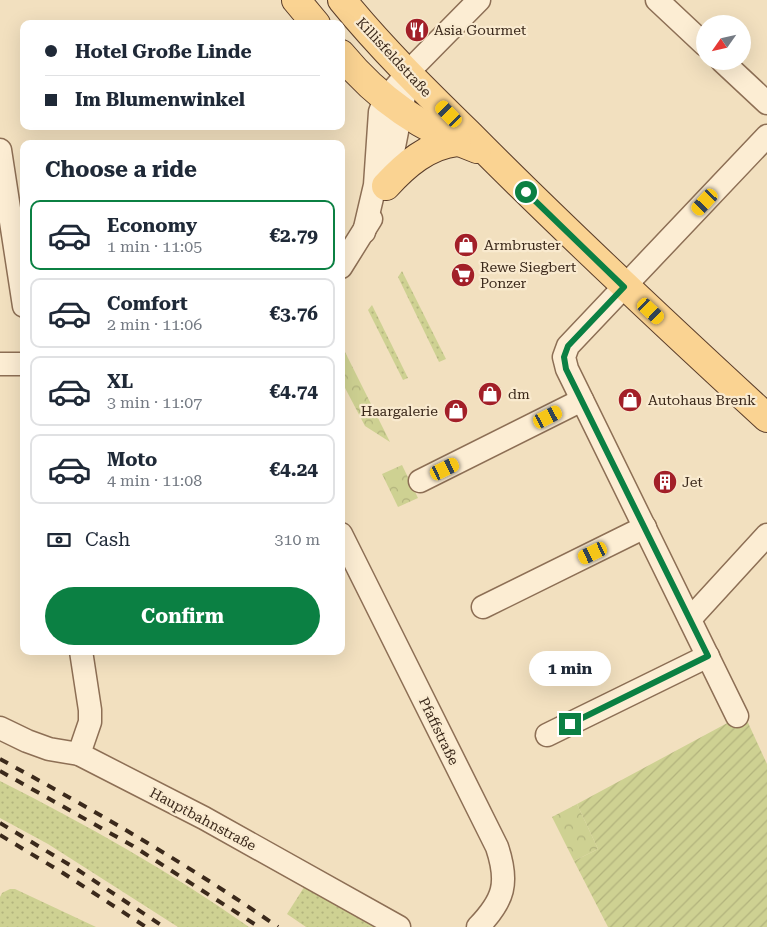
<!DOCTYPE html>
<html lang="en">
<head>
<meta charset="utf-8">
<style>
	body { margin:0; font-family:"Roboto Serif",serif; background:#f6f6f7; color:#1f2937; height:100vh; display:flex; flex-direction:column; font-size:19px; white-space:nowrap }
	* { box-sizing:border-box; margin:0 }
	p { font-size:16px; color:#747a83 }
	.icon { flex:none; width:28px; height:28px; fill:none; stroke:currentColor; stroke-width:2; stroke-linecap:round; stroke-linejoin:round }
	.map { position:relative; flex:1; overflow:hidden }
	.sheet { position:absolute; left:20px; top:140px; width:325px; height:515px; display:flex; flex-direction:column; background:#fff; border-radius:10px; box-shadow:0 5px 20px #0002 }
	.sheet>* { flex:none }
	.banner { position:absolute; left:20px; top:20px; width:325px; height:110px; border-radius:10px; box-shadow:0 5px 20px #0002; display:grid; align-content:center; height:110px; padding:0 25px; background:#fff }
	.needle { width:32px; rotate:236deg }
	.controls { position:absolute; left:696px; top:15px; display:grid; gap:10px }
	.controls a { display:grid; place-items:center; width:55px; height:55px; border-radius:50%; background:#fff; box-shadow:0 5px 20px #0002; font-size:25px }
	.end { position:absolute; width:22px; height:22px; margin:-11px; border:6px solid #0b8043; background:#fff; box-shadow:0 0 0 2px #fff }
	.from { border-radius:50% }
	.bubble { position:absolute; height:35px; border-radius:18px; background:#fff; box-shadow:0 5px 20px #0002; font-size:16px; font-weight:700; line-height:35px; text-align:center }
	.car { position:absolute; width:15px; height:30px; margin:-15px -8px; border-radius:6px; box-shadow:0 0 4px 1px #0007; background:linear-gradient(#f5c518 24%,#345 0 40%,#f5c518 0 76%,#345 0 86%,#f5c518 0) }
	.banner b { display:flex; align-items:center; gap:18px; height:48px; font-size:19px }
	.banner b+b { border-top:1px solid #e0e1e3 }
	.banner i { width:12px; height:12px; background:#1f2937 }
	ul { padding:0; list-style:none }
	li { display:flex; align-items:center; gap:15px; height:70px; margin:0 10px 8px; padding:0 15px; border:2px solid #e0e1e3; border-radius:10px }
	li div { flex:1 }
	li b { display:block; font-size:19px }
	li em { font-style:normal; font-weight:700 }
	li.selected { border-color:#0b8043 }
	li>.icon { width:45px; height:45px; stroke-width:1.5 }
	h2 { padding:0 25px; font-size:22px; line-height:60px }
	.pay { display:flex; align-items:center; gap:12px; height:55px; padding:0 25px; font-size:19px }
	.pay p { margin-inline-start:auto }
	.primary-button { display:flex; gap:10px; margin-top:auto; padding:10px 25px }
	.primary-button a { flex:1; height:58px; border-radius:30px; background:#0b8043; color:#fff; font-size:20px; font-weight:700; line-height:58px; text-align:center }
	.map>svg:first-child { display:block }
	.grass { fill:url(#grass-dots) }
	.park { fill:url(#park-crowns) }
	.garden { fill:url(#garden-furrows) }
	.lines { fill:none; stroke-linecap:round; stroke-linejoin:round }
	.minor-casing { stroke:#8d6f55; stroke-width:25 }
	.major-casing { stroke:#5a3d2a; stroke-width:30 }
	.minor { stroke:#fcedd3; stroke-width:22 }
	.major { stroke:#fad392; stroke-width:28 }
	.rail { stroke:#3b291b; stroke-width:4; stroke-dasharray:9 9; stroke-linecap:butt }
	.route { stroke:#0b8043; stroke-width:6 }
	.labels { text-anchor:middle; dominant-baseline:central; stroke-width:4.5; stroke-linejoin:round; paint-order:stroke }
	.poi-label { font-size:14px; fill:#3b291b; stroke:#f9eacf; text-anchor:start }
	.street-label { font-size:14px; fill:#3b291b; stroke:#f9eacf }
</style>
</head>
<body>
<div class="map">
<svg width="767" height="927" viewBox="0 0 767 927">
	<defs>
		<pattern id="grass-dots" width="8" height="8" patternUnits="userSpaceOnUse" patternTransform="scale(1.25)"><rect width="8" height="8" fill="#ced192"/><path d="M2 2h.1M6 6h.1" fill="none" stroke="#b2b37d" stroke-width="1.8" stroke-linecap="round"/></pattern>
		<pattern id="park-crowns" width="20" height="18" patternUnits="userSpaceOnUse" patternTransform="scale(1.25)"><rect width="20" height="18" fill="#ced192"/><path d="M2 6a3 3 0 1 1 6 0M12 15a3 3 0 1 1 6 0" fill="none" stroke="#b2b37d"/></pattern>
		<pattern id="garden-furrows" width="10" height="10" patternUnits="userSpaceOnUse" patternTransform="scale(1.25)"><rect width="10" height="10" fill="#ced192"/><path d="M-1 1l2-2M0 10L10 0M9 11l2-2" fill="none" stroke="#b2b37d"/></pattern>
	</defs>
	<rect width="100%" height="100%" fill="#f2e0bf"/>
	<g class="grass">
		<polygon points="402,271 446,359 439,362 398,277"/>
		<polygon points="372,305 408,378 403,380 368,310"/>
		<path d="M 0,781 C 85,824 171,872 249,927 L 178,927 L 48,844 L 0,818 Z"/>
		<polygon points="308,881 379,927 306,927 287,914"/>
		<polygon points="10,889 15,889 96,927 0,927 0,897 2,893"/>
	</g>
	<g class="park">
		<polygon points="341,344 390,442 365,426 344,386 341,384"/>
		<polygon points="402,465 418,498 398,507 382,474"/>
		<polygon points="577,804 598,849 574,861 552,817"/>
	</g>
	<polygon class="garden" points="744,714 767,764 767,927 608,927 574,861 598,849 577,804"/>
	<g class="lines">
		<g class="minor-casing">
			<g id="minor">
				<polyline points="657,0 705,45"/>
				<polyline points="722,61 767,103"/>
				<polyline points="0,150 24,306"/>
				<polyline points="387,182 404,96"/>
				<polyline points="364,232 375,185 380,112 385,99 417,63 479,0"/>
				<polyline points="341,267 371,219"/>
				<polyline points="0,364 24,364"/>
				<polyline points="420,481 582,400"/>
				<path d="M 341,534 L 497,847 C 509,883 504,900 478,927"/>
				<polyline points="483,607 645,527"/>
				<polyline points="690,619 767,535"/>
				<polyline points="737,716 567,369 564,357 568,346 767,136"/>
				<polyline points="0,728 27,741 49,749 79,754 204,818 399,927"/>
				<polyline points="547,735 708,656"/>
				<polyline points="79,754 90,722 90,710 81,651"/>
			</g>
		</g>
		<g class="major-casing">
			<g id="major">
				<polyline points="296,0 316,24"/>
				<path d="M 342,0 C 381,48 425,91 469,134 C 566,232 666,325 767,418"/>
				<path d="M 341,54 C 379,100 422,129 477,149"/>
				<path d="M 386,186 C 405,165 428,145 457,142"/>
			</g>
		</g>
		<use href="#minor" class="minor"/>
		<use href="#major" class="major"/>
		<g class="rail">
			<path d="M 0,759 C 95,811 189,865 278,927"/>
			<polyline points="0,771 133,846 259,927"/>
			<polyline points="0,823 78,870 164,927"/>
			<polyline points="0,835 63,873 146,927"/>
		</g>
	</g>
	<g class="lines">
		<polyline class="route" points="526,192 624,287 568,346 564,357 566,369 708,656 570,724"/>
	</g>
	<defs>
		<g id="restaurant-disc" transform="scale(1.25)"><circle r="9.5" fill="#a21f28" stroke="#f9eacf"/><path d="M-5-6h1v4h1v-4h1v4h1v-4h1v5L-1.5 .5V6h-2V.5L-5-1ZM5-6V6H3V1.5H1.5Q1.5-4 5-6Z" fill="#fff"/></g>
		<g id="shop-disc" transform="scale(1.25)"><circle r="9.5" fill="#a21f28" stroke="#f9eacf"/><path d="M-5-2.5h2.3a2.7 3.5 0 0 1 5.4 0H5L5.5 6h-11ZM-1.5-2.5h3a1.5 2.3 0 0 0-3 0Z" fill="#fff"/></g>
		<g id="supermarket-disc" transform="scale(1.25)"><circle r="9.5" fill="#a21f28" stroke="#f9eacf"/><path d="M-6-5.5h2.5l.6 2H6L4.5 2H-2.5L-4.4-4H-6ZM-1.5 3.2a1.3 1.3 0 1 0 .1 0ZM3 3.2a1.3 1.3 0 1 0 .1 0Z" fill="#fff"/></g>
		<g id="building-disc" transform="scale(1.25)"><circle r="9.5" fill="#a21f28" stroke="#f9eacf"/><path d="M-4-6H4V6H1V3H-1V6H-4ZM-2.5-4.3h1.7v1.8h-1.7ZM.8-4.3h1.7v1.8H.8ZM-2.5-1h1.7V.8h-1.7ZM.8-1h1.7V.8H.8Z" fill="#fff"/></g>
	</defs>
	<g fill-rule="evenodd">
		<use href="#restaurant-disc" x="417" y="30"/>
		<use href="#shop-disc" x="466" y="245"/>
		<use href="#supermarket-disc" x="463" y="275"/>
		<use href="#shop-disc" x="490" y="394"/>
		<use href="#shop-disc" x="630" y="400"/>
		<use href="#shop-disc" x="456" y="411"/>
		<use href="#building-disc" x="665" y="482"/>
	</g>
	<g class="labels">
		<g class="poi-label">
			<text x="434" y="30">Asia Gourmet</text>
			<text x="484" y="245">Armbruster</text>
			<text x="480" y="267">Rewe Siegbert<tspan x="480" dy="16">Ponzer</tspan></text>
			<text x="508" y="394">dm</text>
			<text x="648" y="400">Autohaus Brenk</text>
			<text x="438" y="411" text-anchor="end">Haargalerie</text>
			<text x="682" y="482">Jet</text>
		</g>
		<g class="street-label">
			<text transform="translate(394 57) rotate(47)">Killisfeldstraße</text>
			<text transform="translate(439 731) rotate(64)">Pfaffstraße</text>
			<text transform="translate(203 819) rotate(28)">Hauptbahnstraße</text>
		</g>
	</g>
</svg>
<div class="controls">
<a><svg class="needle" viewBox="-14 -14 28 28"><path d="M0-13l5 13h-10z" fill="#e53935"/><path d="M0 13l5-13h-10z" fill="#747a83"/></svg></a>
</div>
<i class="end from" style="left:526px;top:192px"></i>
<i class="end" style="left:570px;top:724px"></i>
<div class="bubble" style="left:529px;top:651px;width:82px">1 min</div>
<i class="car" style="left:449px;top:114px;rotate:316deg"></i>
<i class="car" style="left:705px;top:202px;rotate:223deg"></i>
<i class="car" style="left:651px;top:311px;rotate:133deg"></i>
<i class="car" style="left:548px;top:417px;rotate:63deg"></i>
<i class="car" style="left:445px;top:469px;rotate:64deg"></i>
<i class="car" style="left:593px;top:553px;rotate:244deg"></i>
<div class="banner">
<b><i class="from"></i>Hotel Große Linde</b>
<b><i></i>Im Blumenwinkel</b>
</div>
<section class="sheet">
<h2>Choose a ride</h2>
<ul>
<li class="selected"><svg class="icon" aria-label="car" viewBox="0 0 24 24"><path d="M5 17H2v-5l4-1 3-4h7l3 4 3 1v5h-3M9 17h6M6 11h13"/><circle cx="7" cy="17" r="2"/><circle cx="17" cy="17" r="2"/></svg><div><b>Economy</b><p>1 min · 11:05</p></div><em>€2.79</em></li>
<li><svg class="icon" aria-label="car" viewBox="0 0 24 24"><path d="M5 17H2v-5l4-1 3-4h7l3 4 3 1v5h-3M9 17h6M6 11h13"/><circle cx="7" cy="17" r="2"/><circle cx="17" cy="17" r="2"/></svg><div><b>Comfort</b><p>2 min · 11:06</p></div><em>€3.76</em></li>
<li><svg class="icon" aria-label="car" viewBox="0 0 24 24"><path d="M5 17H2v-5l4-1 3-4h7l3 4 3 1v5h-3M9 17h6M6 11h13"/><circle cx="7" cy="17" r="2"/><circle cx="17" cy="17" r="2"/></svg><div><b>XL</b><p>3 min · 11:07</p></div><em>€4.74</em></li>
<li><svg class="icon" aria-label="car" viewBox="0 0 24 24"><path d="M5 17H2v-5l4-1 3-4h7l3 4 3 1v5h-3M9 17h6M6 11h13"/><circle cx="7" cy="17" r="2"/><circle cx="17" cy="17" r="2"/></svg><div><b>Moto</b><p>4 min · 11:08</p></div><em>€4.24</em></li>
</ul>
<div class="pay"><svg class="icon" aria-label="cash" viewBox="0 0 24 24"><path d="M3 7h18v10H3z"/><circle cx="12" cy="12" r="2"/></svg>Cash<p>310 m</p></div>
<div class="primary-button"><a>Confirm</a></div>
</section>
</div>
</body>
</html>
